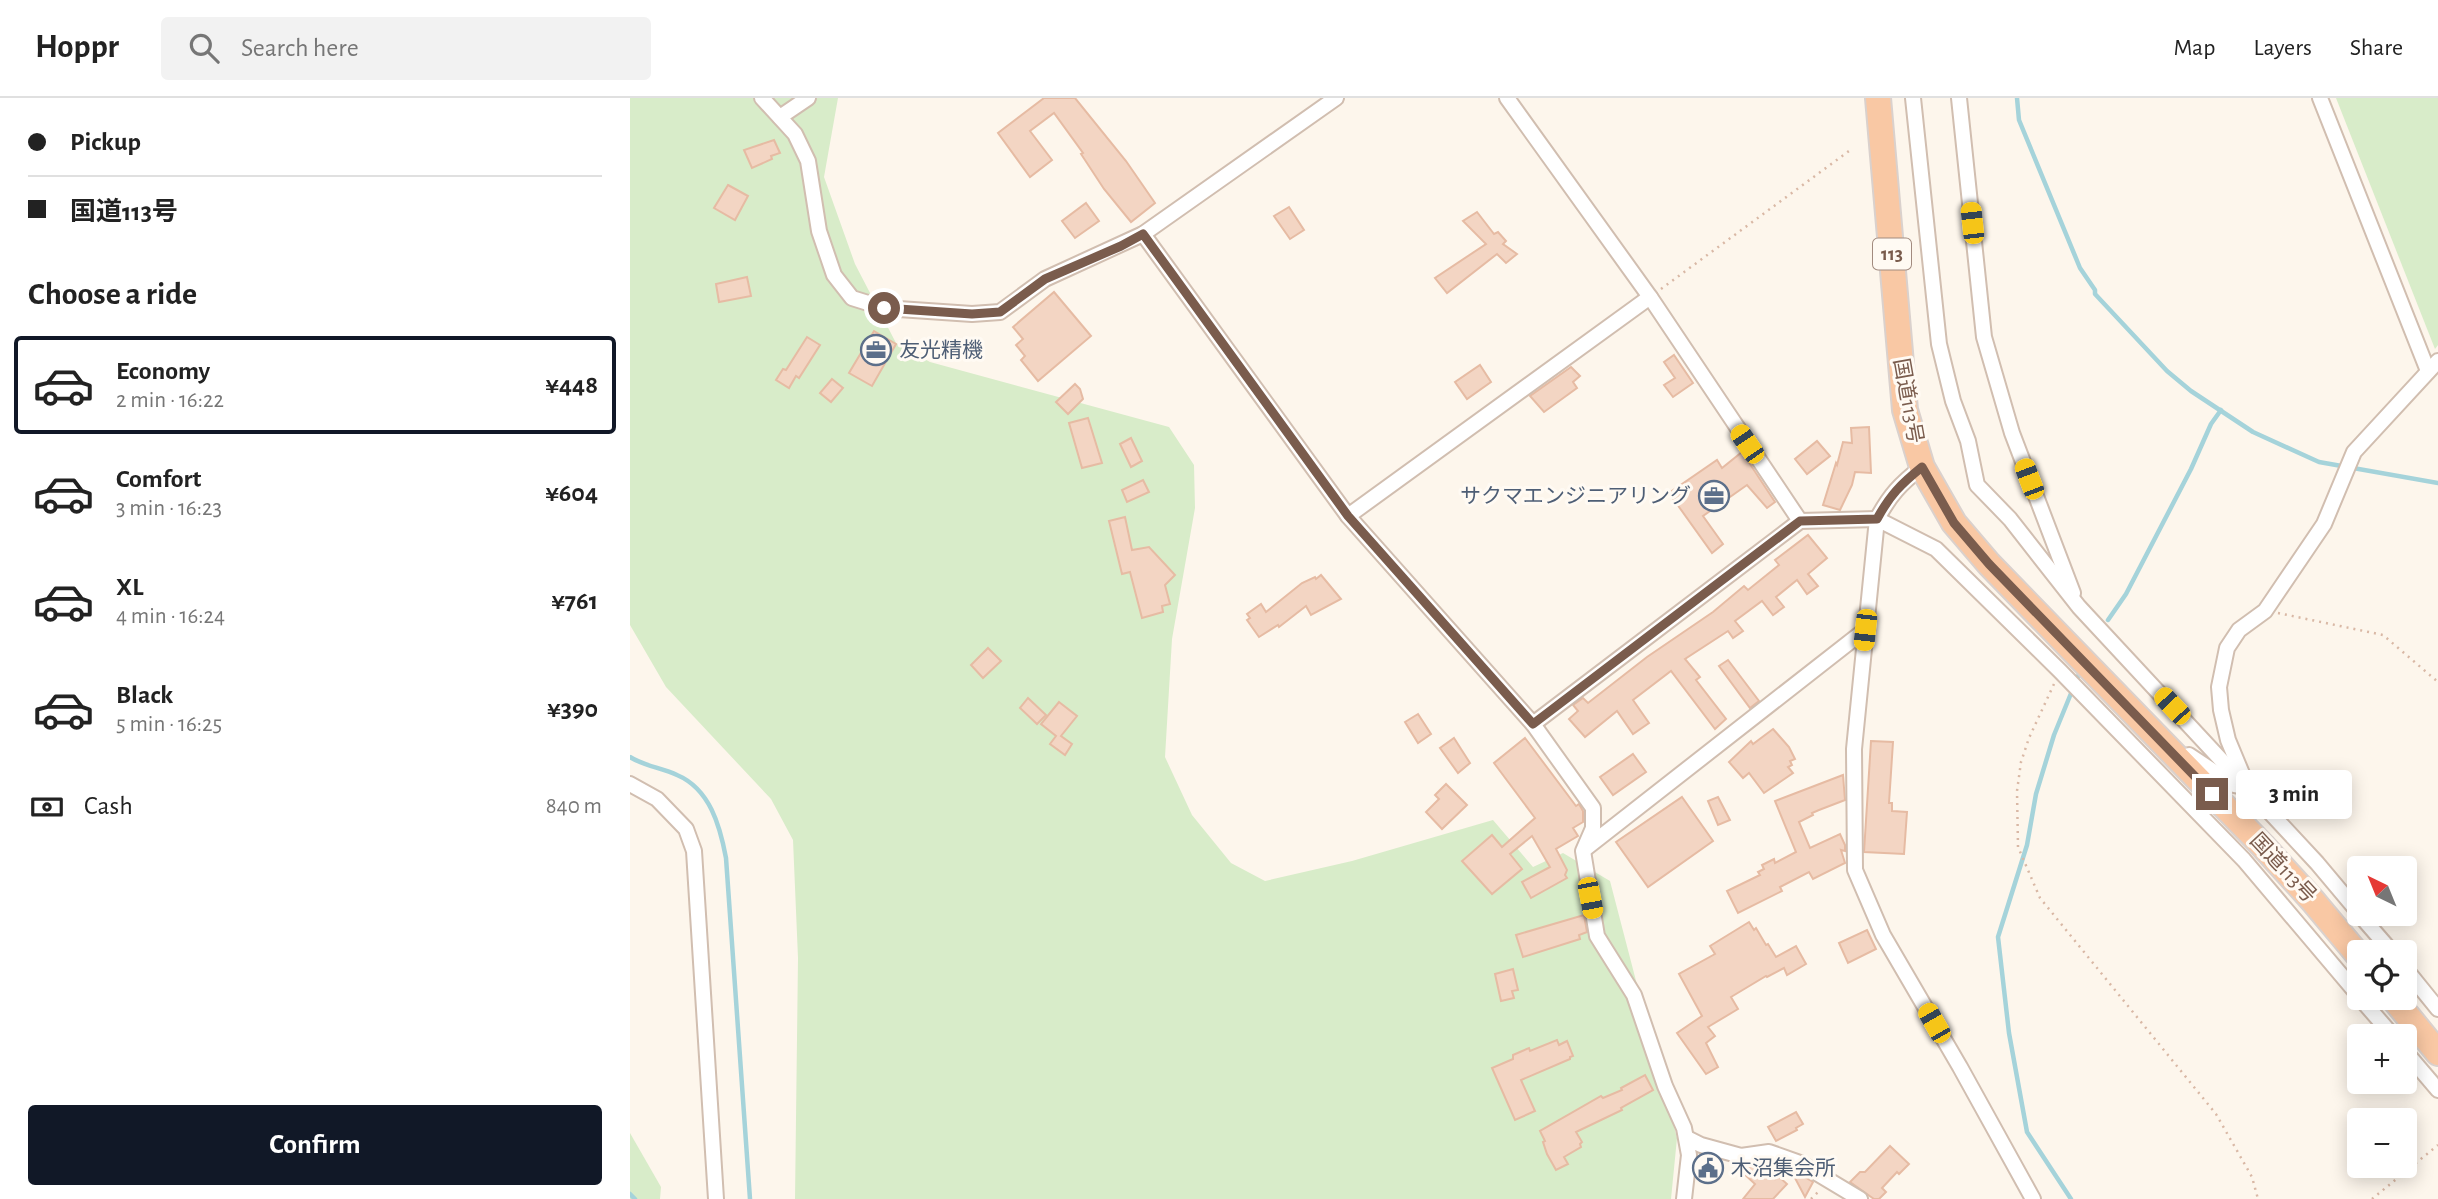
<!DOCTYPE html>
<html lang="en">
<head>
<meta charset="utf-8">
<style>
	body { margin:0; font-family:"Alegreya Sans","Noto Sans JP",sans-serif; background:#f2f2f2; color:#222; height:100vh; display:flex; flex-direction:column; font-size:26px; white-space:nowrap }
	* { box-sizing:border-box; margin:0 }
	p { font-size:23px; color:#767676 }
	.icon { flex:none; width:38px; height:38px; fill:none; stroke:currentColor; stroke-width:2; stroke-linecap:round; stroke-linejoin:round }
	.map { position:relative; flex:1; overflow:hidden }
	.details { display:flex; flex-direction:column; background:#fff; width:630px }
	.details>* { flex:none }
	.guide { display:grid; align-content:center; height:154px; padding:0 28px; background:#fff }
	.needle { width:46px; rotate:317deg }
	.buttons { position:absolute; left:1717px; top:758px; display:grid; gap:14px }
	.buttons a { display:grid; place-items:center; width:70px; height:70px; border-radius:7px; background:#fff; box-shadow:0 4px 18px #0003; font-size:35px }
	.end { position:absolute; width:32px; height:32px; margin:-16px; border:9px solid #7a5c4d; background:#fff; box-shadow:0 0 0 4px #fff }
	.from { border-radius:50% }
	.bubble { position:absolute; height:49px; border-radius:7px; background:#fff; box-shadow:0 4px 18px #0003; font-size:23px; font-weight:700; line-height:49px; text-align:center }
	.car { position:absolute; width:21px; height:42px; margin:-21px -10px; border-radius:9px; box-shadow:0 0 5px 2px #0007; background:linear-gradient(#f5c518 24%,#345 0 40%,#f5c518 0 76%,#345 0 86%,#f5c518 0) }
	.guide b { display:flex; align-items:center; gap:24px; height:66px; font-size:26px }
	.guide b+b { border-top:2px solid #e0e0e0 }
	.guide i { width:18px; height:18px; background:#222 }
	ul { padding:0; list-style:none }
	li { display:flex; align-items:center; gap:21px; height:98px; margin:0 14px 10px; padding:0 14px; border:4px solid transparent; border-radius:7px }
	li div { flex:1 }
	li b { display:block; font-size:26px }
	li em { font-style:normal; font-weight:700 }
	li.current { border-color:#111827 }
	li>.icon { width:63px; height:63px; stroke-width:1.5 }
	h2 { padding:0 28px; font-size:32px; line-height:84px }
	.pay { display:flex; align-items:center; gap:18px; height:77px; padding:0 28px; font-size:26px }
	.pay p { margin-inline-start:auto }
	.action { display:flex; gap:14px; margin-top:auto; padding:14px 28px }
	.action a { flex:1; height:80px; border-radius:7px; background:#111827; color:#fff; font-size:28px; font-weight:700; line-height:80px; text-align:center }
	header { display:flex; align-items:center; gap:42px; box-sizing:border-box; height:98px; padding:0 35px; background:#fff; border-bottom:2px solid #e0e0e0 }
	header strong { font-size:33px }
	nav { display:flex; gap:38px; margin-inline-start:auto; font-size:24px }
	.search { width:490px; height:63px; background:#f2f2f2; display:flex; align-items:center; gap:18px; box-sizing:border-box; padding:0 24px; border-radius:7px; color:#767676; font-size:26px }
	main { display:flex; flex:1; min-height:0 }
	.map>svg:first-child { display:block }
	.green { fill:#d8ecc9 }
	.lines { fill:none; stroke-linecap:round; stroke-linejoin:round }
	.stream { stroke:#a5d3da; stroke-width:4.5 }
	.building { fill:#f3d5c3; stroke:#e6bba3; stroke-width:2 }
	.minor-casing { stroke:#d1beb0; stroke-width:18 }
	.trunk-casing { stroke:#dad1cd; stroke-width:28 }
	.path { stroke:#d9b8a5; stroke-width:2.5; stroke-dasharray:2 5; stroke-linecap:butt }
	.minor { stroke:#fff; stroke-width:14 }
	.trunk { stroke:#f9c8a4; stroke-width:24 }
	.route { stroke:#7a5c4d; stroke-width:9 }
	.labels { text-anchor:middle; dominant-baseline:central; stroke-width:6; stroke-linejoin:round; paint-order:stroke }
	.shield { fill:#fffaf3; stroke:#a28b7f; stroke-width:2 }
	.shield-label { font-size:19px; font-weight:bold; fill:#7a5c4d }
	.service-label { font-size:21px; fill:#4e5e75; stroke:#fffaf3; text-anchor:start }
	.street-label { font-size:21px; fill:#7a5c4d; stroke:#fffaf3 }
</style>
</head>
<body>
<header>
<strong>Hoppr</strong>
<div class="search"><svg class="icon" aria-label="search" viewBox="0 0 24 24"><circle cx="10" cy="10" r="6"/><path d="M15 15l6 6"/></svg>Search here</div>
<nav><a>Map</a><a>Layers</a><a>Share</a></nav>
</header>
<main>
<section class="details">
<div class="guide">
<b><i class="from"></i>Pickup</b>
<b><i></i>国道113号</b>
</div>
<h2>Choose a ride</h2>
<ul>
<li class="current"><svg class="icon" aria-label="car" viewBox="0 0 24 24"><path d="M5 17H2v-5l4-1 3-4h7l3 4 3 1v5h-3M9 17h6M6 11h13"/><circle cx="7" cy="17" r="2"/><circle cx="17" cy="17" r="2"/></svg><div><b>Economy</b><p>2 min · 16:22</p></div><em>¥448</em></li>
<li><svg class="icon" aria-label="car" viewBox="0 0 24 24"><path d="M5 17H2v-5l4-1 3-4h7l3 4 3 1v5h-3M9 17h6M6 11h13"/><circle cx="7" cy="17" r="2"/><circle cx="17" cy="17" r="2"/></svg><div><b>Comfort</b><p>3 min · 16:23</p></div><em>¥604</em></li>
<li><svg class="icon" aria-label="car" viewBox="0 0 24 24"><path d="M5 17H2v-5l4-1 3-4h7l3 4 3 1v5h-3M9 17h6M6 11h13"/><circle cx="7" cy="17" r="2"/><circle cx="17" cy="17" r="2"/></svg><div><b>XL</b><p>4 min · 16:24</p></div><em>¥761</em></li>
<li><svg class="icon" aria-label="car" viewBox="0 0 24 24"><path d="M5 17H2v-5l4-1 3-4h7l3 4 3 1v5h-3M9 17h6M6 11h13"/><circle cx="7" cy="17" r="2"/><circle cx="17" cy="17" r="2"/></svg><div><b>Black</b><p>5 min · 16:25</p></div><em>¥390</em></li>
</ul>
<div class="pay"><svg class="icon" aria-label="cash" viewBox="0 0 24 24"><path d="M3 7h18v10H3z"/><circle cx="12" cy="12" r="2"/></svg>Cash<p>840 m</p></div>
<div class="action"><a>Confirm</a></div>
</section>
<div class="map">
<svg width="1808" height="1101" viewBox="0 0 1808 1101">
	<rect width="100%" height="100%" fill="#fdf6ec"/>
	<g class="green">
		<polygon points="0,0 208,0 194,79 225,166 266,245 300,264 539,329 564,367 565,410 542,541 535,659 562,717 601,765 635,783 722,763 863,722 903,769 933,755 980,783 1047,1040 1041,1101 165,1101 168,860 163,742 141,701 36,589 0,527"/>
		<polygon points="1706,0 1808,0 1808,247 1805,251"/>
		<polygon points="0,1035 31,1089 30,1101 0,1101"/>
	</g>
	<g class="lines">
		<g class="stream">
			<polyline points="1387,0 1389,22 1450,170 1465,192 1465,196 1537,273 1561,293 1623,334 1689,364 1808,385"/>
			<polyline points="1478,522 1496,496 1561,371 1581,326 1591,312"/>
			<path d="M 0,659 C 14,668 32,670 47,677 C 80,691 90,728 96,760 L 120,1101"/>
			<polyline points="0,1096 5,1101"/>
			<polyline points="1441,1101 1397,1034 1379,935 1368,839 1397,747 1406,696 1424,637 1451,571"/>
		</g>
	</g>
	<g class="building">
		<polygon points="414,0 445,0 496,63 525,105 501,124 474,91 451,56 453,55 424,15 400,33 422,62 400,79 368,35"/>
		<polygon points="144,42 150,55 141,58 142,61 122,70 114,52"/>
		<polygon points="98,87 118,98 105,122 84,110"/>
		<polygon points="456,105 469,123 445,140 432,123"/>
		<polygon points="659,109 674,132 660,141 644,118"/>
		<polygon points="847,114 864,136 868,134 876,143 873,146 887,156 876,165 867,156 817,195 805,180 856,146 833,123"/>
		<polygon points="117,179 121,198 89,204 86,186"/>
		<polygon points="424,194 461,238 408,283 391,262 395,258 386,247 393,241 383,229"/>
		<polygon points="244,233 266,246 242,288 219,275"/>
		<polygon points="177,239 190,247 169,280 166,278 159,290 146,282 153,271 156,272"/>
		<polygon points="1044,257 1063,285 1043,299 1034,287 1045,280 1034,264"/>
		<polygon points="850,267 861,284 837,301 825,284"/>
		<polygon points="941,269 950,278 943,284 947,290 914,314 900,298"/>
		<polygon points="202,281 213,290 201,304 190,295"/>
		<polygon points="445,286 450,291 453,301 438,316 426,304"/>
		<polygon points="458,320 472,365 452,370 439,325"/>
		<polygon points="1239,329 1241,375 1225,374 1222,387 1210,412 1193,407 1206,365 1207,367 1213,344 1222,345 1221,330"/>
		<polygon points="501,340 512,363 501,369 490,346"/>
		<polygon points="1187,343 1200,358 1177,376 1165,361"/>
		<polygon points="1112,354 1145,404 1137,410 1117,387 1073,418 1093,446 1082,455 1039,395 1087,362 1092,370"/>
		<polygon points="513,382 519,394 497,404 492,392"/>
		<polygon points="495,419 502,452 519,449 545,477 535,487 540,506 532,508 533,514 512,520 500,474 492,476 479,423"/>
		<polygon points="1178,437 1197,460 1178,476 1188,488 1177,496 1167,482 1146,499 1154,509 1143,517 1132,503 1105,523 1113,533 1103,540 1098,533 1055,561 1070,579 1066,582 1096,621 1085,631 1041,573 1003,602 1019,625 1003,636 987,613 955,639 939,621 948,613 943,607 953,600 958,605 1017,559 1083,514 1114,488 1118,492 1149,467 1145,462"/>
		<polygon points="691,477 711,501 681,517 676,508 649,529 648,527 629,539 617,522 620,520 617,516 631,506 636,514 672,485 685,479 686,481"/>
		<polygon points="358,550 371,563 353,580 341,567"/>
		<polygon points="1098,562 1129,603 1120,610 1089,568"/>
		<polygon points="398,600 416,617 407,626 390,610"/>
		<polygon points="429,604 447,618 431,638 442,646 435,657 420,646 426,638 411,626"/>
		<polygon points="788,616 801,636 788,645 775,624"/>
		<polygon points="1143,631 1159,649 1165,661 1160,663 1162,667 1158,669 1163,675 1134,695 1119,675 1113,680 1099,664 1121,643 1123,646"/>
		<polygon points="824,640 840,665 828,675 810,650"/>
		<polygon points="895,640 946,708 949,706 953,713 953,724 943,730 948,738 926,751 937,772 935,777 937,780 901,800 892,784 920,769 902,738 880,756 892,771 862,796 832,763 862,737 872,749 905,720 864,665"/>
		<polygon points="1241,643 1263,644 1259,705 1262,705 1262,713 1277,714 1274,756 1234,754"/>
		<polygon points="1003,656 1016,674 983,697 970,679"/>
		<polygon points="1213,677 1215,702 1189,712 1182,715 1183,717 1169,724 1180,750 1210,736 1215,747 1215,753 1211,752 1215,765 1183,781 1179,774 1150,789 1152,793 1108,815 1097,793 1130,777 1128,774 1134,771 1132,767 1144,761 1145,765 1166,754 1145,703"/>
		<polygon points="816,686 837,707 812,731 796,714 809,701 805,697"/>
		<polygon points="1052,699 1083,743 1018,789 986,744"/>
		<polygon points="1088,699 1100,722 1088,727 1078,703"/>
		<polygon points="954,817 957,834 949,837 950,841 893,859 886,837"/>
		<polygon points="1119,824 1124,832 1126,830 1136,847 1138,846 1146,859 1166,848 1176,866 1157,877 1154,870 1137,879 1136,878 1101,899 1108,911 1078,929 1085,938 1076,945 1088,969 1076,976 1047,935 1072,918 1049,876 1085,856 1080,848"/>
		<polygon points="1237,832 1246,851 1218,865 1209,845"/>
		<polygon points="883,871 888,892 882,893 884,900 871,903 865,876"/>
		<polygon points="927,942 929,947 937,943 943,958 940,959 940,961 891,982 905,1013 885,1022 862,970 883,961 883,957 899,950 900,953"/>
		<polygon points="1015,977 1023,992 991,1010 992,1012 946,1034 952,1044 950,1046 951,1049 934,1059 938,1066 926,1072 917,1056 913,1044 915,1043 910,1033 971,998 973,1000 992,992 991,990"/>
		<polygon points="1166,1014 1173,1026 1166,1030 1167,1032 1146,1043 1138,1029"/>
		<polygon points="1260,1048 1279,1066 1269,1076 1267,1074 1252,1090 1256,1094 1249,1101 1244,1101 1220,1084 1230,1074 1235,1074"/>
		<polygon points="1129,1065 1145,1081 1148,1078 1157,1086 1143,1101 1113,1101 1125,1086 1113,1075 1121,1066"/>
		<polygon points="1168,1075 1183,1084 1175,1099 1165,1080"/>
	</g>
	<g class="lines">
		<g class="minor-casing">
			<g id="minor">
				<polyline points="132,0 165,36 178,63 189,133 204,177 222,200 254,210 342,216 370,214 415,181 513,136 706,0"/>
				<polyline points="877,0 1020,199 1170,423"/>
				<polyline points="1283,0 1309,246 1323,303 1338,343 1347,387 1380,421 1449,509 1687,765 1729,815"/>
				<polyline points="1329,0 1354,239 1382,335 1443,495"/>
				<polyline points="1690,0 1798,273"/>
				<polyline points="150,19 178,0"/>
				<polyline points="513,136 718,418 903,626 963,710 963,730 953,753 967,838 1004,897 1035,988 1054,1030 1059,1057 1054,1101"/>
				<path d="M 1292,369 C 1270,386 1260,397 1247,421 L 1224,651 L 1225,772 L 1253,837 L 1330,969 L 1403,1101"/>
				<polyline points="718,418 1020,199"/>
				<polyline points="903,626 1170,423 1247,421 1306,451 1430,573 1614,762 1729,898"/>
				<polyline points="1551,660 1559,657 1604,687 1618,690 1598,642 1591,612 1589,589 1597,550 1609,532 1635,513 1694,426 1724,354 1808,263"/>
				<polyline points="0,686 27,701 56,731 64,753 86,1101"/>
				<polyline points="955,751 1235,532"/>
				<polyline points="1729,816 1762,854"/>
				<polyline points="1774,869 1808,911"/>
				<polyline points="1730,900 1763,938"/>
				<polyline points="1774,952 1808,992"/>
				<polyline points="1057,1040 1071,1047 1111,1058 1139,1054 1170,1065 1230,1101"/>
			</g>
		</g>
		<g class="trunk-casing">
			<g id="trunk">
				<polyline points="1248,0 1275,312 1292,369 1324,425 1359,466 1633,748 1683,803 1729,858"/>
				<polyline points="1763,900 1808,955"/>
			</g>
		</g>
		<g class="path">
			<polyline points="1031,191 1219,53"/>
			<polyline points="1648,515 1753,537 1808,584"/>
			<polyline points="1424,586 1399,640 1391,664 1387,693 1388,749 1410,800 1586,1016 1622,1079 1628,1101"/>
			<polyline points="1181,1101 1189,1093"/>
			<polyline points="1742,1101 1808,1047"/>
		</g>
		<use href="#minor" class="minor"/>
		<use href="#trunk" class="trunk"/>
	</g>
	<g class="lines">
		<path class="route" d="M 254,210 L 342,216 L 370,214 L 415,181 L 491,148 L 513,136 L 718,418 L 903,626 L 1170,423 L 1247,421 C 1260,397 1271,386 1292,369 L 1324,425 L 1359,466 L 1582,696"/>
	</g>
	<defs>
		<g id="office-ring" transform="scale(1.575)"><circle r="9.5" fill="#fffaf3" stroke="#5c6f8a" stroke-width="1.5"/><path d="M-6-3h4V-5.5h4V-3h4V5H-6ZM-1-4.5V-3h2v-1.5ZM-6 0V1H6V0Z" fill="#5c6f8a"/></g>
		<g id="civic-ring" transform="scale(1.575)"><circle r="9.5" fill="#fffaf3" stroke="#5c6f8a" stroke-width="1.5"/><path d="M-.6-6.5H3V-4.5H.6V-3L4-1V1h2V6H-6V1h2V-1L-.6-3ZM-1.2 2.5V6h2.4V2.5Z" fill="#5c6f8a"/></g>
	</defs>
	<g fill-rule="evenodd">
		<use href="#office-ring" x="246" y="252"/>
		<use href="#office-ring" x="1084" y="398"/>
		<use href="#civic-ring" x="1078" y="1070"/>
	</g>
	<g class="labels">
		<rect class="shield" x="1243" y="140.5" width="38" height="31" rx="5"/>
		<g class="shield-label">
			<text x="1262" y="156">113</text>
		</g>
		<g class="service-label">
			<text x="269" y="252">友光精機</text>
			<text x="1061" y="398" text-anchor="end">サクマエンジニアリング</text>
			<text x="1101" y="1070">木沼集会所</text>
		</g>
		<g class="street-label">
			<text transform="translate(1278 303) rotate(80)">国道113号</text>
			<text transform="translate(1653 770) rotate(47)">国道113号</text>
		</g>
	</g>
</svg>
<div class="buttons">
<a><svg class="needle" viewBox="-14 -14 28 28"><path d="M0-13l5 13h-10z" fill="#e53935"/><path d="M0 13l5-13h-10z" fill="#767676"/></svg></a>
<a><svg class="icon" aria-label="locate" viewBox="0 0 24 24"><circle cx="12" cy="12" r="6"/><path d="M12 2v4M12 18v4M2 12h4M18 12h4"/></svg></a>
<a>+</a>
<a>−</a>
</div>
<i class="end from" style="left:254px;top:210px"></i>
<i class="end" style="left:1582px;top:696px"></i>
<div class="bubble" style="left:1606px;top:672px;width:116px">3 min</div>
<i class="car" style="left:1342px;top:125px;rotate:354deg"></i>
<i class="car" style="left:1117px;top:346px;rotate:326deg"></i>
<i class="car" style="left:1399px;top:381px;rotate:339deg"></i>
<i class="car" style="left:1235px;top:532px;rotate:186deg"></i>
<i class="car" style="left:1542px;top:608px;rotate:317deg"></i>
<i class="car" style="left:960px;top:800px;rotate:169deg"></i>
<i class="car" style="left:1304px;top:925px;rotate:330deg"></i>
</div>
</main>
</body>
</html>
